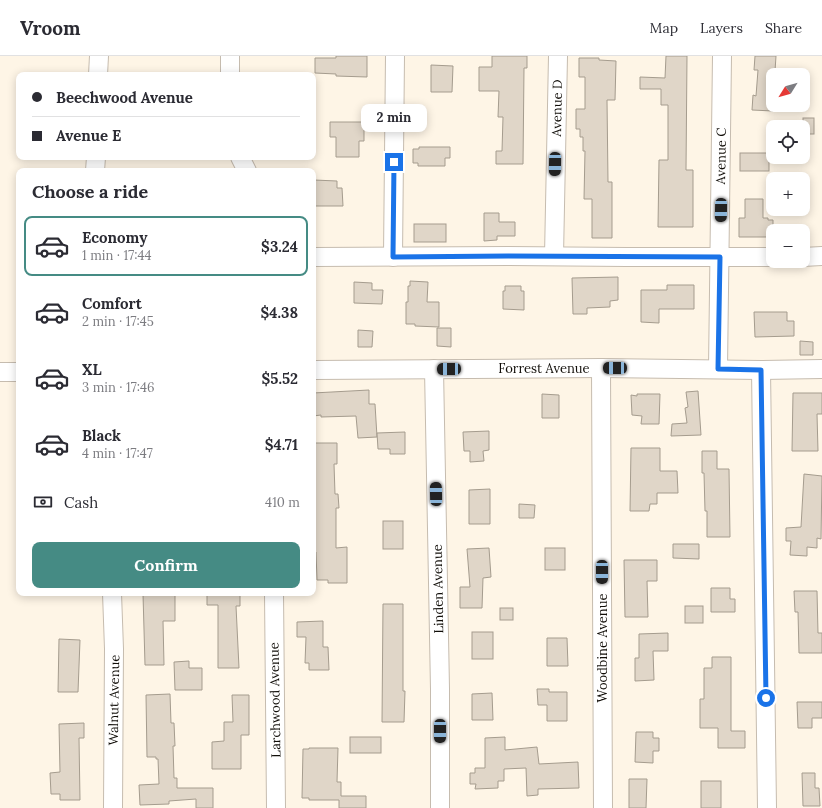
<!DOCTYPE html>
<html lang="en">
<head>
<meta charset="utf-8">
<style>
	body { margin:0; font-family:Lora,serif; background:#f2f2f3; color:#2b2b33; height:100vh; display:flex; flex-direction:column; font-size:15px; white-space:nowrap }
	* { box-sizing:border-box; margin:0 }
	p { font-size:13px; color:#7c7c81 }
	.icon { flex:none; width:22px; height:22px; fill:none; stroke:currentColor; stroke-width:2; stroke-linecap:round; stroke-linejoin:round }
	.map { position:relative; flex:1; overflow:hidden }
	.sheet { position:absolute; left:16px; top:112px; width:300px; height:428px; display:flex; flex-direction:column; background:#fff; border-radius:8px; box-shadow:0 2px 10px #0003 }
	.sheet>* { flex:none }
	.top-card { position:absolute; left:16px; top:16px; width:300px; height:88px; border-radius:8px; box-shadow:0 2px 10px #0003; display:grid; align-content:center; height:88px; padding:0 16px; background:#fff }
	.needle { width:26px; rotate:233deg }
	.controls { position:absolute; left:766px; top:12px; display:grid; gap:8px }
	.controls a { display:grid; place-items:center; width:44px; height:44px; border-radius:8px; background:#fff; box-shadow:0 2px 10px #0003; font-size:20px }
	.end { position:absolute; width:18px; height:18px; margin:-9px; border:5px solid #1a73e8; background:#fff; box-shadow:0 0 0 2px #fff }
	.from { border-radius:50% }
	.bubble { position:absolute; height:28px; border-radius:8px; background:#fff; box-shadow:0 2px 10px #0003; font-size:13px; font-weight:700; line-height:28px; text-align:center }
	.car { position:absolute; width:12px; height:24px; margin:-12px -6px; border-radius:5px; box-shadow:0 0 3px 1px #0007; background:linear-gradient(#222 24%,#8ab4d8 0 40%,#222 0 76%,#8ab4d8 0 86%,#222 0) }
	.top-card b { display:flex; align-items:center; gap:14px; height:38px; font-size:15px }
	.top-card b+b { border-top:1px solid #e1e1e2 }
	.top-card i { width:10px; height:10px; background:#2b2b33 }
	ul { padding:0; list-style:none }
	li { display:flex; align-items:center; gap:12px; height:60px; margin:0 8px 6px; padding:0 8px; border:2px solid transparent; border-radius:8px }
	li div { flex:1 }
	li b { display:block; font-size:15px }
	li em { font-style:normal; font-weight:700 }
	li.active { border-color:#458b84 }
	li>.icon { width:36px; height:36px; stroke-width:1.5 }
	h2 { padding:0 16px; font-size:18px; line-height:48px }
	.pay { display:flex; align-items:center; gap:10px; height:44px; padding:0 16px; font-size:15px }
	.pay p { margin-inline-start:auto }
	.primary-button { display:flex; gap:8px; margin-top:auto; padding:8px 16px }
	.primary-button a { flex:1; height:46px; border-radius:8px; background:#458b84; color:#fff; font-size:16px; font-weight:700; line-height:46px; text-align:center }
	header { display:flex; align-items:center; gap:24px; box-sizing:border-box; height:56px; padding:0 20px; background:#fff; border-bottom:1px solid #e1e1e2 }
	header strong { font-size:19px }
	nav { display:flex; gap:22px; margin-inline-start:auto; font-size:14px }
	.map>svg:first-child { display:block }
	.building { fill:#e0d6c8; stroke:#a59c8e }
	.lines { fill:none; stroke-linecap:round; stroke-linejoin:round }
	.minor-casing { stroke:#c6bcaf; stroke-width:20 }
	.minor { stroke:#fff; stroke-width:18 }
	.route { stroke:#1a73e8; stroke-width:5 }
	.labels { text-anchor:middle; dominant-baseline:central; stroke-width:3; stroke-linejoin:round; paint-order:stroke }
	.street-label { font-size:13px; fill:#100d08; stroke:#fff }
</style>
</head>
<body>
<header>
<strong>Vroom</strong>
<nav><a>Map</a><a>Layers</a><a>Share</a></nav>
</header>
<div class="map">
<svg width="822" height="752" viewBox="0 0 822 752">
	<rect width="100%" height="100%" fill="#fef5e6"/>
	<g class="building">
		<polygon points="336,0 367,0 367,21 336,20 336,18 315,17 315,2 336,2"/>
		<polygon points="492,0 527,0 527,12 524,12 523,108 496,108 496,95 502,95 503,61 498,61 499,35 479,35 479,11 492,11"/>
		<polygon points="666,0 687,0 686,114 693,114 693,171 658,171 659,104 668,104 668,49 661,49 661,33 640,33 640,21 665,22"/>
		<polygon points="755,0 776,0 775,15 773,15 773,55 752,54 753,39 756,40 758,14 754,14"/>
		<polygon points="579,2 599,2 599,4 616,5 615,44 607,44 608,126 612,126 612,182 592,182 592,143 584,143 585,95 583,95 583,81 580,81 580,73 576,73 576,53 585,53 585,21 579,21"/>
		<polygon points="431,9 453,10 452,36 431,36"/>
		<rect x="803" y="62" width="11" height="16"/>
		<polygon points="330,66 364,66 364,85 359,85 359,101 336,101 336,81 330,81"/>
		<polygon points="419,91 450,91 450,102 445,102 445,110 418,110 418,107 413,107 413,93 419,93"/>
		<rect x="740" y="97" width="29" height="18"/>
		<polygon points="314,124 337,125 337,132 342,132 343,150 314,150"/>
		<polygon points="745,143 763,143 763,162 768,162 768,164 773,164 773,179 768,179 768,181 739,181 739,162 745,162"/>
		<polygon points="484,157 499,157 499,166 515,166 515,180 497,180 497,184 484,185"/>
		<rect x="414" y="168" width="32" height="18"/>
		<polygon points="618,221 618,244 610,245 610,251 587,252 587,258 573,258 572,222"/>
		<polygon points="410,225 428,226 427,246 439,246 439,271 415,270 415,268 406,268 406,246 408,246 408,230 410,230"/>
		<polygon points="354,226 372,227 372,234 383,234 382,248 354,247"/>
		<polygon points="667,229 694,229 694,253 659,253 659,267 641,266 641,234 667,234"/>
		<polygon points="505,230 521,230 521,235 524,235 524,254 503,253 503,235 505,235"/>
		<polygon points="754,256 787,256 787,265 794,265 794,280 755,281"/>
		<polygon points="437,272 451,272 451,291 437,290"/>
		<polygon points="358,274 373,275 372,291 358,291"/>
		<polygon points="800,285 813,286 813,299 800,299"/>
		<polygon points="369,334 369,348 375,348 377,381 358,382 356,360 321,361 321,359 313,360 313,337"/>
		<polygon points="698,335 701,379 671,380 672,368 687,367 685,352 688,351 686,336"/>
		<polygon points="793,337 822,337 822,358 817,358 818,395 792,395"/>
		<polygon points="542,338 559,339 559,362 542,362"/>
		<polygon points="637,338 660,338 659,368 641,368 642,360 632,359 631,339 637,340"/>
		<polygon points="489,375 489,394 483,395 484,405 470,406 470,395 464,395 463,376"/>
		<polygon points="405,376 405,398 390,398 390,393 378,393 377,377"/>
		<polygon points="313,387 337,387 337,408 334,408 335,438 338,438 339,452 336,452 336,492 347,491 347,527 328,527 328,524 317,524 316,496 313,496"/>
		<polygon points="631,392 660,392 660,415 677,415 678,437 657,437 657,448 650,448 649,455 630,455"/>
		<polygon points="702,395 717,395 717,413 729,413 730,481 707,481 707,455 705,455 704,417 702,417"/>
		<polygon points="804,418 822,420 821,483 817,482 817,492 807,491 807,500 790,499 791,485 786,485 786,472 801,471"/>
		<polygon points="490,433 490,468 469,468 469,434"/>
		<polygon points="519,448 535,449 534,462 519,462"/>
		<rect x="383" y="465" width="20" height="28"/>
		<polygon points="673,488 699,488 699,503 673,502"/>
		<polygon points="489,492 491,521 483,522 482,552 460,552 460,531 470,531 467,493"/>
		<rect x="545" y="492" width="20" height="22"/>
		<polygon points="624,504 657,504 657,525 647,525 648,561 625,561"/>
		<polygon points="711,532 730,532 730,543 735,543 735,556 711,556"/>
		<polygon points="794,535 817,535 818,577 822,577 822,597 799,597 798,556 795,556"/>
		<polygon points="207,537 240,537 240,550 236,550 239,612 218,612 218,549 207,549"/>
		<polygon points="143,538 175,538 175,565 163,565 164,609 145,609"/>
		<polygon points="383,548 403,548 403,635 405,635 404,666 382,666"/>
		<rect x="685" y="550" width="18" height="17"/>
		<rect x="500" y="552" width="13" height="12"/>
		<polygon points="323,565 323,591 328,591 329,614 309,614 309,607 305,607 306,581 297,581 297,566"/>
		<rect x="472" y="576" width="21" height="27"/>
		<polygon points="668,577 668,595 653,595 654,624 635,625 635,602 639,602 639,578"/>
		<polygon points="547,582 567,582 568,610 547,610"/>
		<polygon points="59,583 80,584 78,636 58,636"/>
		<polygon points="712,601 731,601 731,675 745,675 745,692 718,692 718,672 700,672 700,643 704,643 704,612 712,612"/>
		<polygon points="189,605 189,612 202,612 202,634 175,634 174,606"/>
		<polygon points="537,633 549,633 549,636 567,636 567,665 547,665 547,649 538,649"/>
		<polygon points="492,637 493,664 472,664 472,638"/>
		<polygon points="170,638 171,667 174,667 175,690 173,690 174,722 177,722 177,732 213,732 213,752 196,752 196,743 169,745 169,748 140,749 139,729 159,728 158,703 156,703 156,701 147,701 146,639"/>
		<polygon points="232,639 249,639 249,679 241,679 241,713 212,713 212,686 224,685 224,666 233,666"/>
		<polygon points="797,646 822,646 822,662 812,662 812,672 798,672"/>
		<polygon points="84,667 84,682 79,682 80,744 60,744 60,738 51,738 50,717 60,716 59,668"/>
		<polygon points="636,676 653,676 653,682 659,682 659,695 653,695 653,707 635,706"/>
		<rect x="350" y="681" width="31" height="16"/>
		<polygon points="505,681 505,694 537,691 539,708 578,706 579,732 538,733 538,739 527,740 526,712 504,713 504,725 498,725 498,732 475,733 476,728 470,728 470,717 475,717 475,712 485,712 485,682"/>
		<polygon points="309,692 338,692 337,726 341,726 341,740 366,740 366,752 339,752 339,744 309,744 309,742 302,742 303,693 309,693"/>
		<polygon points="802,717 815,717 815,732 819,732 820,750 803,750"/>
		<polygon points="629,723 647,723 646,752 629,752"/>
		<rect x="701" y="725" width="20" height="27"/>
	</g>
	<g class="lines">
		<g class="minor-casing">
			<g id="minor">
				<polyline points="98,19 99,0"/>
				<polyline points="230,19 230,0"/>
				<polyline points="240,101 247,115"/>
				<polyline points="95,115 96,101"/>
				<polyline points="554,200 558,0"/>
				<polyline points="313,201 508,200 627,201 773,201"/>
				<polyline points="393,201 395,0"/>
				<polyline points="803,201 822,200"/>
				<polyline points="601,312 603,752"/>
				<polyline points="434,313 440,633 440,752"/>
				<polyline points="718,313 722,0"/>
				<polyline points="313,314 601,312 761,314 822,313"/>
				<polyline points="761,314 767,752"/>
				<polyline points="0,316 19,316"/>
				<polyline points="112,537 114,593 113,752"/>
				<polyline points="274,537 276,752"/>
			</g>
		</g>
		<use href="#minor" class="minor"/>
	</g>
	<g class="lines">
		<polyline class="route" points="394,106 393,201 508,200 720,201 718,313 761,314 766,642"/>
	</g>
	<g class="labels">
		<g class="street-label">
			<text transform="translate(557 52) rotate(-89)">Avenue D</text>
			<text transform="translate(721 100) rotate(-89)">Avenue C</text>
			<text x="544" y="312">Forrest Avenue</text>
			<text transform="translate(438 533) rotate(-91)">Linden Avenue</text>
			<text transform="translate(602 592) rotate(-90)">Woodbine Avenue</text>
			<text transform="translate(114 644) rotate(-89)">Walnut Avenue</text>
			<text transform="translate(275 644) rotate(-91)">Larchwood Avenue</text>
		</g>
	</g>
</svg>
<div class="controls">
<a><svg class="needle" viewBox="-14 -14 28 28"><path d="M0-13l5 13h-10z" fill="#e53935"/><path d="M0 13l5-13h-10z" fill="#7c7c81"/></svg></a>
<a><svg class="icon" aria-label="locate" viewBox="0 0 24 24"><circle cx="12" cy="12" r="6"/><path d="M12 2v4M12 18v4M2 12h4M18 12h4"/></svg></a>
<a>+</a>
<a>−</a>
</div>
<i class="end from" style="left:766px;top:642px"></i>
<i class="end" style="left:394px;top:106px"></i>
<div class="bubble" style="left:361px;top:48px;width:66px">2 min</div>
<i class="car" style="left:555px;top:108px;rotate:181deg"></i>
<i class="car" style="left:721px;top:154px;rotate:181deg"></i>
<i class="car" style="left:615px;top:312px;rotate:270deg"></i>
<i class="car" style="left:449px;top:313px;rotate:269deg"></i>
<i class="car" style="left:436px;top:438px;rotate:359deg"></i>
<i class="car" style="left:602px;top:516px;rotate:180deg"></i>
<i class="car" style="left:440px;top:675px;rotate:180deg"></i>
<div class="top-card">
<b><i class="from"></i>Beechwood Avenue</b>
<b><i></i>Avenue E</b>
</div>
<section class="sheet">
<h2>Choose a ride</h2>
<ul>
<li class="active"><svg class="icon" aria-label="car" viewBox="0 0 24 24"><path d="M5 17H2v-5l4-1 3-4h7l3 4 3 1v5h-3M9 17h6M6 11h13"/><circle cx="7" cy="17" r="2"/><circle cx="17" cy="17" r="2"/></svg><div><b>Economy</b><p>1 min · 17:44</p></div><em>$3.24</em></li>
<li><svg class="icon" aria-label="car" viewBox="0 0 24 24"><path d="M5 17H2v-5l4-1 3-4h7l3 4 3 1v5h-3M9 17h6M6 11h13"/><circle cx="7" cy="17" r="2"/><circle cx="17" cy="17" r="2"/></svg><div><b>Comfort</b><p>2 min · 17:45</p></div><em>$4.38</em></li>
<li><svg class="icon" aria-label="car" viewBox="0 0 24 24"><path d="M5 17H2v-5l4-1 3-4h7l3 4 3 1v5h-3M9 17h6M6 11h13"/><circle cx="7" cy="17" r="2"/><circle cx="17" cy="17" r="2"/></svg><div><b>XL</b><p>3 min · 17:46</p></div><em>$5.52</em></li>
<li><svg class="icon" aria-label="car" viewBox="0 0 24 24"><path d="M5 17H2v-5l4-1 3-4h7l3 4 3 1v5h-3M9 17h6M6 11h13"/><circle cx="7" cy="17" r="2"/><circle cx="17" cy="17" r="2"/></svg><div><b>Black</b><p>4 min · 17:47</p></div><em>$4.71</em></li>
</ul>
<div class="pay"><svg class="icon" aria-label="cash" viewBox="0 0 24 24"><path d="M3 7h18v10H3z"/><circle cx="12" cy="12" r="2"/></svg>Cash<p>410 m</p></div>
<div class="primary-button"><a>Confirm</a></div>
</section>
</div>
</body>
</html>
